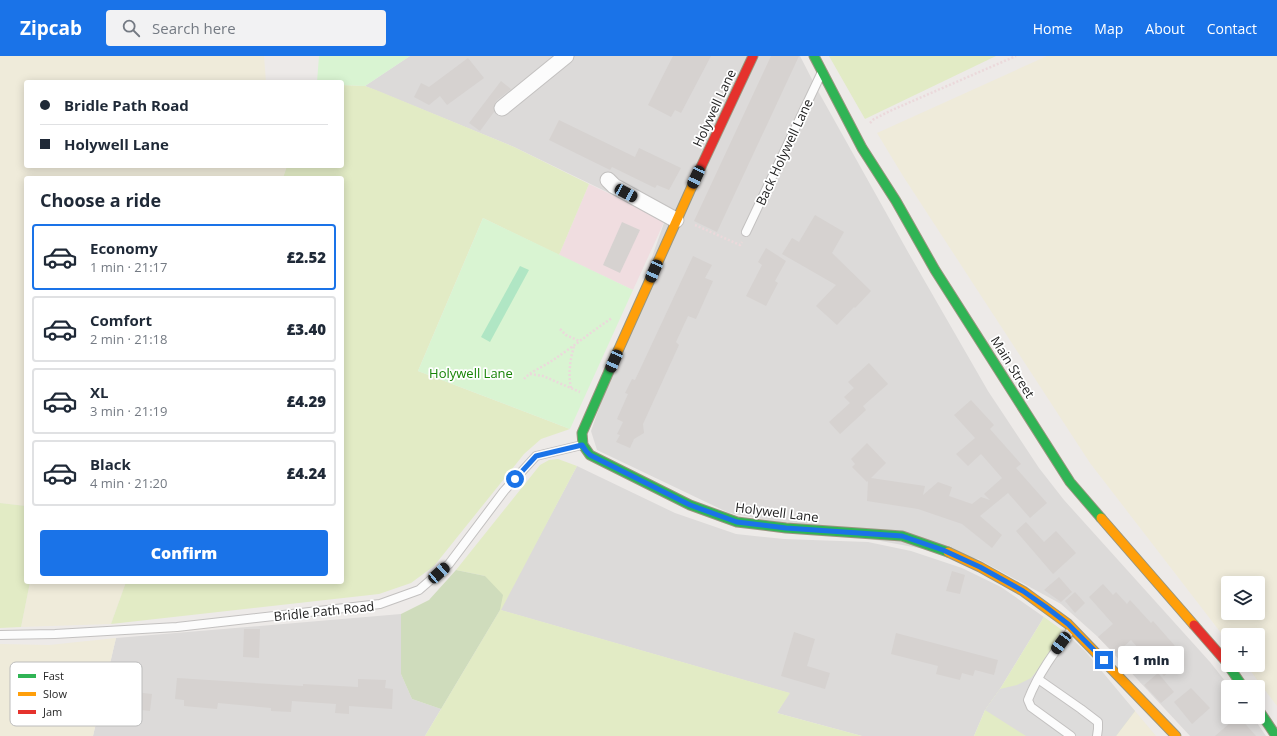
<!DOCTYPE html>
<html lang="en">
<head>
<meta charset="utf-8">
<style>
	body { margin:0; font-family:"Open Sans",sans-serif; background:#f2f2f3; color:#1f2937; height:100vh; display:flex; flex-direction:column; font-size:15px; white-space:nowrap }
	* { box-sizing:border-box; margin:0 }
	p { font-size:13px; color:#747a83 }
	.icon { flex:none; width:22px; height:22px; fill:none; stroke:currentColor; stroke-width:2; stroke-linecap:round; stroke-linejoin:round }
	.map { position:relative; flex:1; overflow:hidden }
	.drawer { position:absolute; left:24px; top:120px; width:320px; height:408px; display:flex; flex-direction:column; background:#fff; border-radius:4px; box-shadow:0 2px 10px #0003 }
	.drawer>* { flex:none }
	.top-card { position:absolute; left:24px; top:24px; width:320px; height:88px; border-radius:4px; box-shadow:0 2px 10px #0003; display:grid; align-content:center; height:88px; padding:0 16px; background:#fff }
	.fabs { position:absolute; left:1221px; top:520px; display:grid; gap:8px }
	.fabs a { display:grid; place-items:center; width:44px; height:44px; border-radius:4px; background:#fff; box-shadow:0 2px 10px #0003; font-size:20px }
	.end { position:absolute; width:18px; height:18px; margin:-9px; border:5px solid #1a73e8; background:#fff; box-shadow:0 0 0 2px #fff }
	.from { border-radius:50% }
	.bubble { position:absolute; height:28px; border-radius:4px; background:#fff; box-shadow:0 2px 10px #0003; font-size:13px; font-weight:800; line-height:28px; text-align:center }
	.car { position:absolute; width:12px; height:24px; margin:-12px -6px; border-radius:5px; box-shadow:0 0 3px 1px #0007; background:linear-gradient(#222 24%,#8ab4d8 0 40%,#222 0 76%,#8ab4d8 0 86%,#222 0) }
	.top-card b { display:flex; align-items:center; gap:14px; height:38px; font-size:15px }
	.top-card b+b { border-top:1px solid #e0e1e3 }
	.top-card i { width:10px; height:10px; background:#1f2937 }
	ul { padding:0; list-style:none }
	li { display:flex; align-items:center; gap:12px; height:66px; margin:0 8px 6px; padding:0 8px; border:2px solid #e0e1e3; border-radius:4px }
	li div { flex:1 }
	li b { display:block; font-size:15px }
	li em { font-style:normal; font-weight:800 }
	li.on { border-color:#1a73e8 }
	li>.icon { width:36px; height:36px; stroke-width:1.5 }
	h2 { padding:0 16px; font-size:18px; line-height:48px }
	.primary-button { display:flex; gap:8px; margin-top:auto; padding:8px 16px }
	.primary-button a { flex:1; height:46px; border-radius:4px; background:#1a73e8; color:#fff; font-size:16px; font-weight:800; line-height:46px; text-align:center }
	header { display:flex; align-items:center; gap:24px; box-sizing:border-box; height:56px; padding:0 20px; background:#1a73e8; color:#fff }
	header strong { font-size:19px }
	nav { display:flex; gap:22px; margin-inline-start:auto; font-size:14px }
	.search { width:280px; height:36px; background:#f2f2f3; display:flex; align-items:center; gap:10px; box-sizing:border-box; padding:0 14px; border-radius:4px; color:#747a83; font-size:15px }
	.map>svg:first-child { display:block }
	.residential { fill:#dcdad9 }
	.commercial { fill:#f0dde0 }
	.farmland { fill:#efebda; fill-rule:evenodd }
	.grass { fill:#e2ebc5 }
	.forest { fill:#cfdcbc }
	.park { fill:#d9f4d2 }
	.pitch { fill:#b0e6c4 }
	.parking { fill:#dddcdb }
	.building { fill:#d6d2d0 }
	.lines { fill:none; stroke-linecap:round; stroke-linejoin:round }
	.lane-casing { stroke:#c3c1c0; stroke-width:10 }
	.street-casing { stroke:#c3c1c0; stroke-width:17 }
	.fast-casing { stroke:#99957e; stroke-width:11 }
	.slow-casing { stroke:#99957e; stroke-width:11 }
	.jam-casing { stroke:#99957e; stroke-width:11 }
	.path { stroke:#ebd9db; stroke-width:2.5; stroke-dasharray:2 2; stroke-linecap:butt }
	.lane { stroke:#fcfcfc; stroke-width:8 }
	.street { stroke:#fcfcfc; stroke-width:15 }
	.fast { stroke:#30b455; stroke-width:9 }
	.slow { stroke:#ff9f0a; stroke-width:9 }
	.jam { stroke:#e5322d; stroke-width:9 }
	.route { stroke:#1a73e8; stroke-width:5 }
	.labels { text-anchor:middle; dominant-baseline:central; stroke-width:3.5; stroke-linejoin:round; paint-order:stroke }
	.street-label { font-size:13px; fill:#1f1f1f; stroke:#fff }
	.park-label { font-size:13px; fill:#188407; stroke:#fff }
	.key { fill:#fff; stroke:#bcbcbc; stroke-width:1 }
	.key-label { font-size:11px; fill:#1f1f1f }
</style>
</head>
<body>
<header>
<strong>Zipcab</strong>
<div class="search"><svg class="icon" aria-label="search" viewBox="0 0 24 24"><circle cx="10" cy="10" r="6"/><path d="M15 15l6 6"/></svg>Search here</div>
<nav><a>Home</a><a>Map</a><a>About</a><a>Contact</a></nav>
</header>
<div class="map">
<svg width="1277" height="680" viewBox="0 0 1277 680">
	<rect width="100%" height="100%" fill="#edeae8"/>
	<g class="residential">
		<polygon points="410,0 800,0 818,35 908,196 988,335 1039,412 1064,444 1210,606 1230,631 1228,631 1228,661 1253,661 1266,680 1190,680 1098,581 1061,548 978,503 729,457 597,394 591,375 665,164 514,91 365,30"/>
		<polygon points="577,410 675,457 736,478 784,483 868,486 911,495 962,512 1001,531 1044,561 1000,633 985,654 974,680 862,680 777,657 789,637 500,554"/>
		<polygon points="401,558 401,618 412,643 441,653 425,680 93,680 116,582"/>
	</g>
	<polygon class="commercial" points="589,128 665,164 633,234 559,199"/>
	<g class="farmland">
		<polygon points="0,0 264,0 266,26 26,26 26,110 287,110 283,122 26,122 26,450 0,447"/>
		<path d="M 1047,0 L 1277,0 L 1277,650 L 1246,609 L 1258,609 L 1258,579 L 1228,579 L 1228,586 L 1090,407 L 903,120 L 877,77 ZM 1228,527 L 1258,527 L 1258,557 L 1228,557 Z"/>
		<polygon points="30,526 126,526 111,568 21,571"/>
		<polygon points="116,582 93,680 0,680 0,588 49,589"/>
		<polygon points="1135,655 1156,680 1116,680"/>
	</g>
	<g class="grass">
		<polygon points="829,0 996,0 865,63"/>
		<polygon points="342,29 365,30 376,34 514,91 589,128 559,199 483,162 418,315 570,373 541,383 524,398 434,510 411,527 379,538 111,568 126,526 342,526 342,122 283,122 287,110 342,110"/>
		<polygon points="558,403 577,410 501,554 790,637 777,657 862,680 425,680 500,554 485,520 456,514 540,409 549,404"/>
		<polygon points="0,447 26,450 26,526 30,526 21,571 0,572"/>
		<polygon points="1044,561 1062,574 1135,655 1116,680 974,680 985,654 1000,633"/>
	</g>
	<polygon class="forest" points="456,514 485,520 503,539 500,554 441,653 412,643 401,618 401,558 429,544"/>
	<g class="park">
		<polygon points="319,0 410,0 365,30 342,29 342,26 317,26"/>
		<polygon points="483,162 633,234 570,373 418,315"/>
	</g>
	<polygon class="pitch" points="520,210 529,214 490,286 481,281"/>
	<polygon class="parking" points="1062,574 1085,595 1135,655 1116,680 1026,680 985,654 1000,633 1017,629 1031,622 1044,606"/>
	<g class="building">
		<polygon points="673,0 711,0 681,57 675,54 671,61 648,49"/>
		<polygon points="771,0 799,0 717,176 694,165"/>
		<polygon points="468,2 484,22 447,49 440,40 429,49 414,41 421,27 429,31"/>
		<polygon points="501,25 511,33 496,45 494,49 494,56 480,75 469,67"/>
		<polygon points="559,64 635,101 639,92 681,112 669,134 657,129 655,132 612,111 610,114 549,84"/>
		<polygon points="815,159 844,176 832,197 871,235 855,252 854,251 837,269 816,250 836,229 782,198 792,182 799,186"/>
		<polygon points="622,166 640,174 620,217 603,209"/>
		<polygon points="766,192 786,205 775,225 778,227 766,250 746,240 762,209 758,206"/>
		<polygon points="693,200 712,209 705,222 713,225 696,263 688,260 676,286 679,289 643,368 644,377 634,383 630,392 616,386 620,379 617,378 623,366 617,363 628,338 625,337 632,323 635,324"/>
		<polygon points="869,307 888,328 863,350 866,354 840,378 829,366 850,347 844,341 854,332 848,326"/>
		<polygon points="971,344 994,369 990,373 1021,408 1016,412 1047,447 1030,462 1008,437 980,460 1002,479 992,492 962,468 918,453 867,445 868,425 867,426 852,411 855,408 851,403 867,387 886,407 871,422 925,430 923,439 938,426 952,431 949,440 972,448 981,441 990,444 984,438 1002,422 981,398 968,410 956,398 975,382 954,359"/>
		<polygon points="1026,466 1044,486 1056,475 1076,497 1053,518 1016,475"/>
		<polygon points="952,515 965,519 960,538 946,535"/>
		<polygon points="1059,521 1072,536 1061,546 1044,534"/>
		<polygon points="1103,528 1113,539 1116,536 1127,548 1130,544 1151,567 1153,565 1182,598 1180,599 1183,603 1164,620 1131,584 1115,598 1098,581 1113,568 1089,541"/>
		<polygon points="1075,536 1085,547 1075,557 1065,545"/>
		<polygon points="244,573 260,573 259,602 243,601"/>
		<polygon points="794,576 815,583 807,610 830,617 825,633 781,620"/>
		<polygon points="896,577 998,604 994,619 975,614 973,620 962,617 960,624 936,618 938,610 891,598"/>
		<polygon points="1158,617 1174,636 1161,647 1144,629"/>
		<polygon points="177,622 303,630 303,628 358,631 358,623 386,624 385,632 393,633 392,653 349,650 349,658 335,657 336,648 292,645 291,656 271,655 271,652 218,647 217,653 184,650 184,644 175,643"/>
		<polygon points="118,625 135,626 134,636 152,638 150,655 116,651"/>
		<polygon points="1191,632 1210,652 1192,668 1174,646"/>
		<polygon points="1237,661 1239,661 1256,680 1215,680"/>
	</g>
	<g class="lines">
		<g class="lane-casing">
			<g id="lane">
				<polyline points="746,176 821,18"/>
				<polyline points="0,579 55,578 177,571 380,548 419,534 449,508 504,435 536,400 582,389"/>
				<polyline points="1038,623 1081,653 1098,666 1098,673 1097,680"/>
				<path d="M 1071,680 L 1031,651 L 1028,644 C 1038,618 1055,595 1072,573"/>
			</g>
		</g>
		<g class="street-casing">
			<g id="street">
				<polyline points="502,52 566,0"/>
				<polyline points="608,124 614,130 676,164"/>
			</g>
		</g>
		<g class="fast-casing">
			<g id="fast">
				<polyline points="814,0 862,92 896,145 935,214 1070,426 1101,462"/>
				<polyline points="613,306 582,377 583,389 590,399 690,449 737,466 786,472 902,480 948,496"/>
				<polyline points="1228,609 1243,631"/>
				<polyline points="1258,653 1276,680"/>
			</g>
		</g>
		<g class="slow-casing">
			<g id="slow">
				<polyline points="613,306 693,128"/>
				<polyline points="1101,462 1194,569"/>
				<polyline points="948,496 980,511 1023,535 1068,568 1176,680"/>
			</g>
		</g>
		<g class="jam-casing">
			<g id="jam">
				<polyline points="693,128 753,0"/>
				<polyline points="1194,569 1228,608"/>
			</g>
		</g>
		<g class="path">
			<polyline points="870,67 874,63 892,54 1016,0"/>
			<polyline points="695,169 740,189 742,186"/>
			<polyline points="560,273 566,279 579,285"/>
			<polyline points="530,318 543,320 580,336"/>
			<path d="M 524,323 C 531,315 543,311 553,304 C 573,291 592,275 612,262"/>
			<path d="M 571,332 C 568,318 570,304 574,290"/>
		</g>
		<use href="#lane" class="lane"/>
		<use href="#street" class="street"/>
		<use href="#fast" class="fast"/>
		<use href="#slow" class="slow"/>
		<use href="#jam" class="jam"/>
	</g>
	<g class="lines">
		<polyline class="route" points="515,423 536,400 582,389 586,395 590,399 690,449 737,466 786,472 902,480 943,494 980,511 1023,535 1046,551 1068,568 1104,604"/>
	</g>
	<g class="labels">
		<g class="street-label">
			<text transform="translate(714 52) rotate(-65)">Holywell Lane</text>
			<text transform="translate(784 96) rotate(-65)">Back Holywell Lane</text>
			<text transform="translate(1013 311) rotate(58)">Main Street</text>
			<text transform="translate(777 456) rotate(7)">Holywell Lane</text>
			<text transform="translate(324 555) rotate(-6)">Bridle Path Road</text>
		</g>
		<g class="park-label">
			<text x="471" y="317">Holywell Lane</text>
		</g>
	</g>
	<rect x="10" y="606" width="132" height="64" rx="6" class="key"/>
	<rect x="18" y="618" width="18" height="4" fill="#30b455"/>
	<rect x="18" y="636" width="18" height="4" fill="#ff9f0a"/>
	<rect x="18" y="654" width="18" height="4" fill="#e5322d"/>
	<g class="key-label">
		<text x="43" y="624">Fast</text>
		<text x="43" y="642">Slow</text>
		<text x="43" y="660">Jam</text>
	</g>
</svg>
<div class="fabs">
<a><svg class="icon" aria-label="layers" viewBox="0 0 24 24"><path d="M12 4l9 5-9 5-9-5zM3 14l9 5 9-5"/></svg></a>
<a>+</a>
<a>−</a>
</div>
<i class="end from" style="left:515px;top:423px"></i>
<i class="end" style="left:1104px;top:604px"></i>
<div class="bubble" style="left:1118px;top:590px;width:66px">1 min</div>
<i class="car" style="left:696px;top:121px;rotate:205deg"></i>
<i class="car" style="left:626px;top:137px;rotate:118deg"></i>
<i class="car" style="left:654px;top:215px;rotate:204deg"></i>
<i class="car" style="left:614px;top:305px;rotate:204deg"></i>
<i class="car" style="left:439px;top:517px;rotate:48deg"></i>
<i class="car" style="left:1061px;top:587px;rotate:217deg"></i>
<div class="top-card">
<b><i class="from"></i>Bridle Path Road</b>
<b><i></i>Holywell Lane</b>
</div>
<section class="drawer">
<h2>Choose a ride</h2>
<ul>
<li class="on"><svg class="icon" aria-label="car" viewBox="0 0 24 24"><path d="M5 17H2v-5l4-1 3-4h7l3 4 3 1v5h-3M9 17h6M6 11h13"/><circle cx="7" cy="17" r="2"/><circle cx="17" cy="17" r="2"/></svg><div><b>Economy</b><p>1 min · 21:17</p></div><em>£2.52</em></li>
<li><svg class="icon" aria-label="car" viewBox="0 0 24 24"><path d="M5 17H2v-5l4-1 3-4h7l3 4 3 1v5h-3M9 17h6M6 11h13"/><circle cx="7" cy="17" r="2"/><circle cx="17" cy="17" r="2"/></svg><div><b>Comfort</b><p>2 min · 21:18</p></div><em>£3.40</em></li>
<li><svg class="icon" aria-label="car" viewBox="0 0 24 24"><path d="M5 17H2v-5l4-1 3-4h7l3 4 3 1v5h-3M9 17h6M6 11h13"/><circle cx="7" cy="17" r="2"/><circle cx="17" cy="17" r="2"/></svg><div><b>XL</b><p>3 min · 21:19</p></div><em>£4.29</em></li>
<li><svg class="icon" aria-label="car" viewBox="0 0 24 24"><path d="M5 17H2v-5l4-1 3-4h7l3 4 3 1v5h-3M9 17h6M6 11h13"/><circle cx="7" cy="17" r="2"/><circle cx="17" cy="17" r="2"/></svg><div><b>Black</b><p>4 min · 21:20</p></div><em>£4.24</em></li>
</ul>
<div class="primary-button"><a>Confirm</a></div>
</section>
</div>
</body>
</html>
